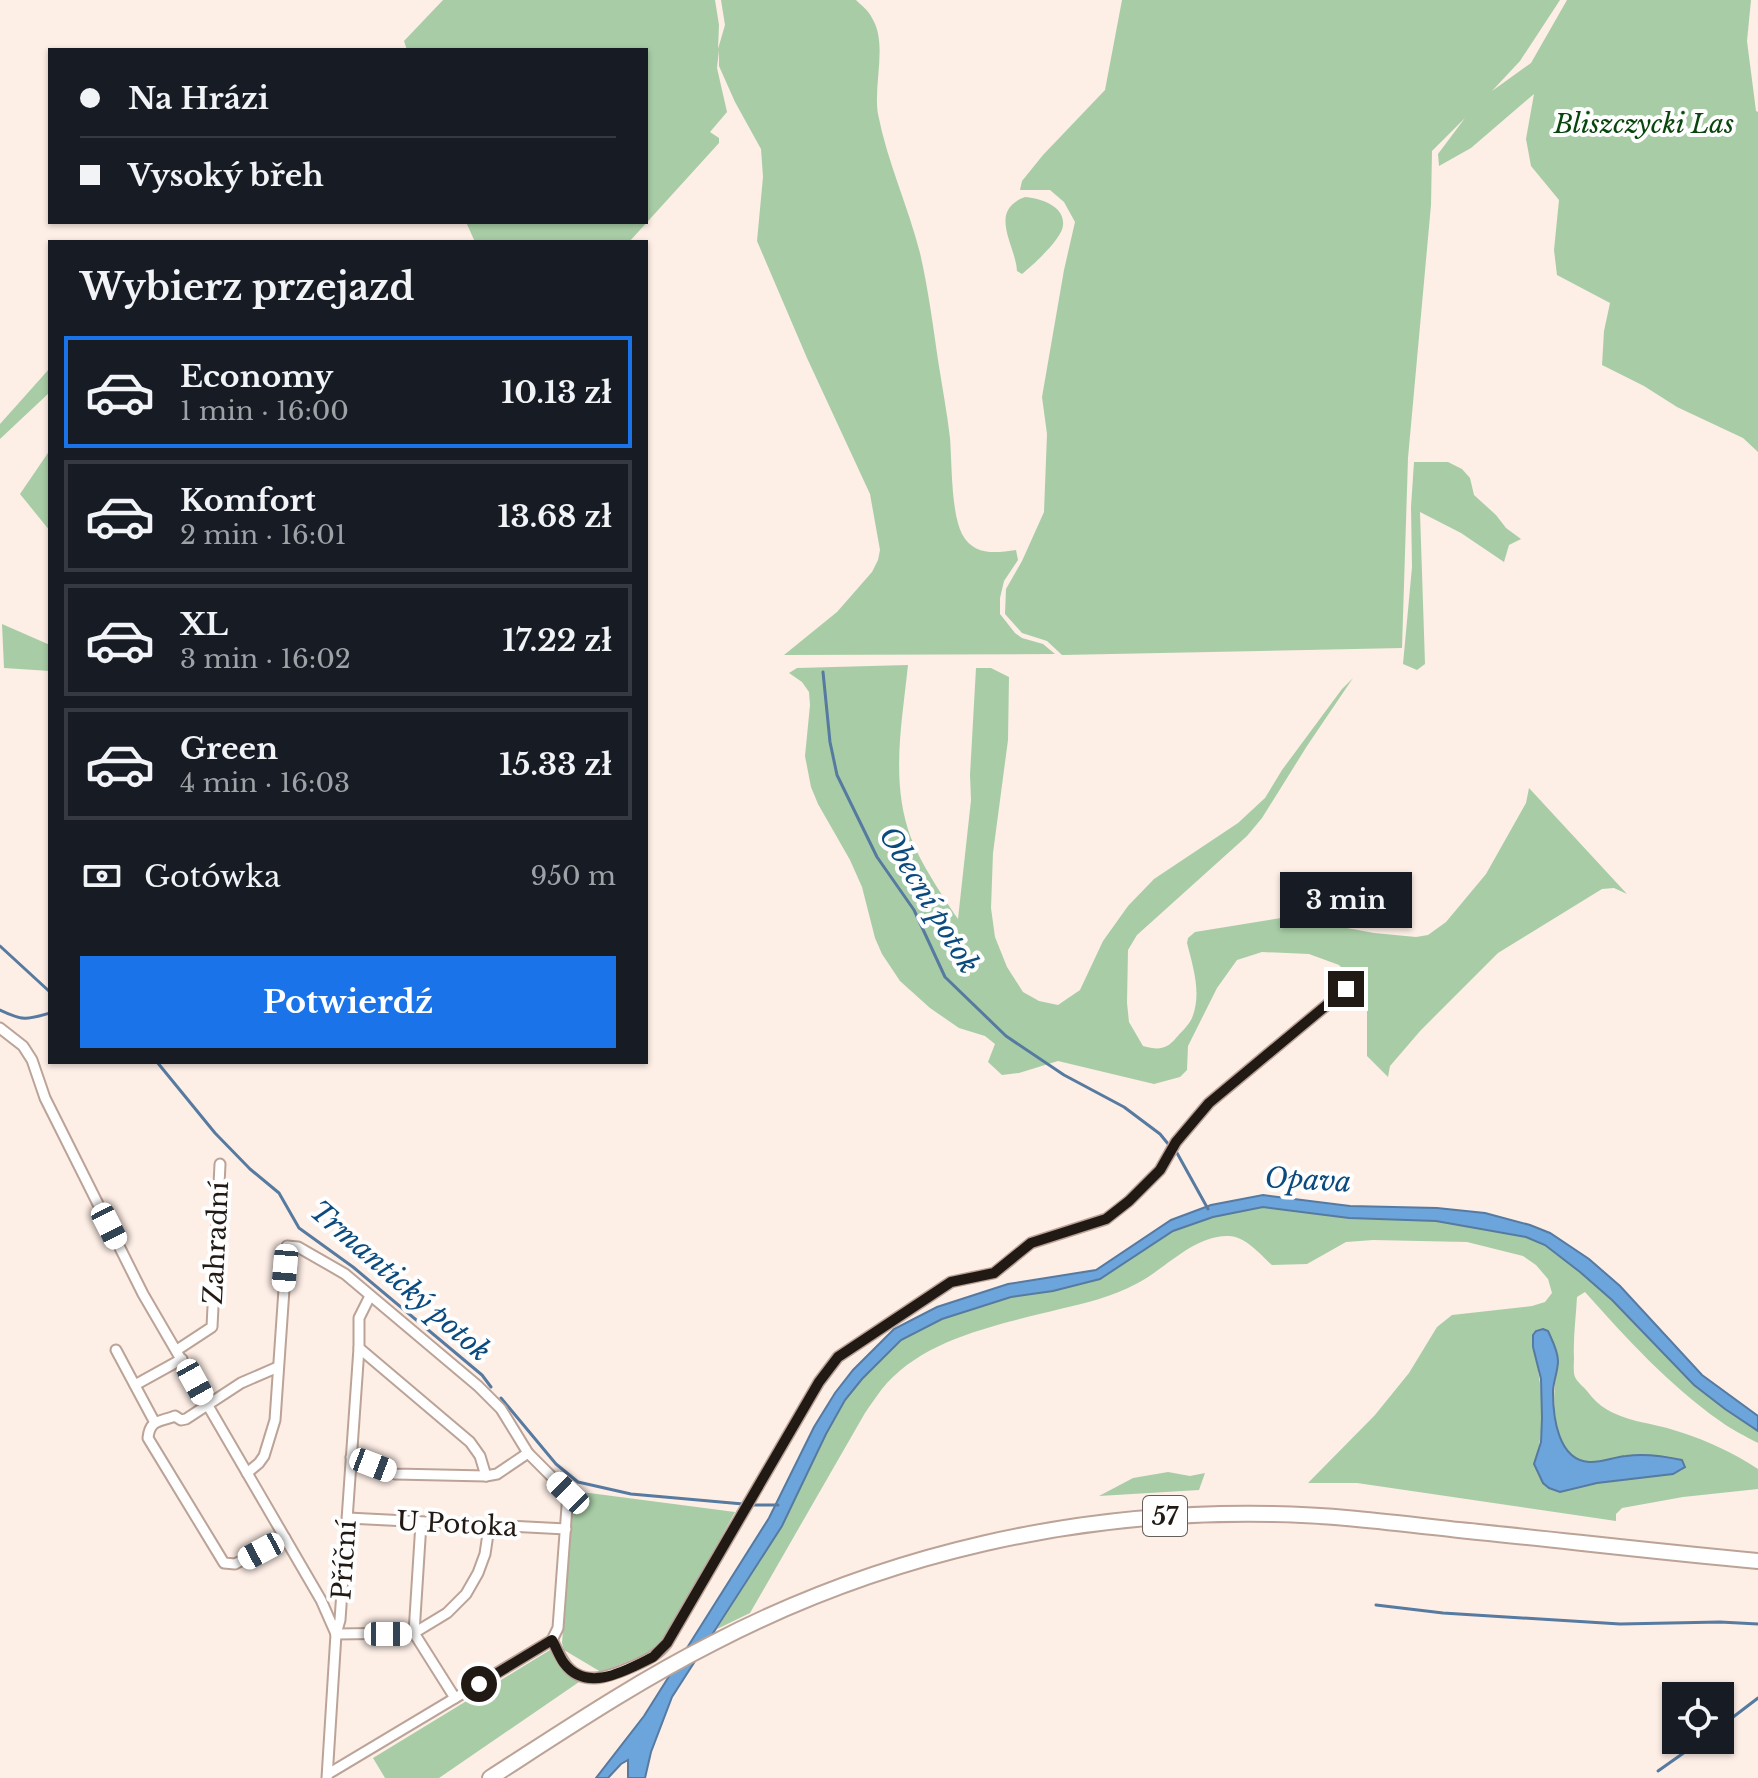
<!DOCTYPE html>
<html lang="pl">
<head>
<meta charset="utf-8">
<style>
	body { margin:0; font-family:"Libre Baskerville",serif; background:#20242c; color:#f1f3f6; height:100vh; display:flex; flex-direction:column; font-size:30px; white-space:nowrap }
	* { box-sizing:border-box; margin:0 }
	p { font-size:26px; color:#9ea1a6 }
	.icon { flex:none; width:44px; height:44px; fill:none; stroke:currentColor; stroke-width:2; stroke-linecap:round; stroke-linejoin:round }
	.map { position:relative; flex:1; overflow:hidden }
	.details { position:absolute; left:48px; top:240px; width:600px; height:824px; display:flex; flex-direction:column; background:#171b24; border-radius:0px; box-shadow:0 2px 6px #0004 }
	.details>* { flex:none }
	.banner { position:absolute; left:48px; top:48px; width:600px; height:176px; border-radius:0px; box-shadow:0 2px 6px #0004; display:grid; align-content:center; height:176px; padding:0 32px; background:#171b24 }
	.controls { position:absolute; left:1662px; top:1682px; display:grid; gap:16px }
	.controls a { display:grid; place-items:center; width:72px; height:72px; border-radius:0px; background:#171b24; box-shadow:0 2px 6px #0004; font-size:40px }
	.end { position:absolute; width:36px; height:36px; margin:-18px; border:10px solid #211914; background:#fff; box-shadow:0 0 0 4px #fff }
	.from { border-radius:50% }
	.bubble { position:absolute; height:56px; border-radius:0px; background:#171b24; box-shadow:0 2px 6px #0004; font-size:26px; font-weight:800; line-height:56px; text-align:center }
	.car { position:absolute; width:24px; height:48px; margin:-24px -12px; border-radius:10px; box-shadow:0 0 6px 2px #0007; background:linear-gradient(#fff 24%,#345 0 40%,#fff 0 76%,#345 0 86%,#fff 0) }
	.banner b { display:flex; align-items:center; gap:28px; height:76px; font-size:30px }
	.banner b+b { border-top:2px solid #363941 }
	.banner i { width:20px; height:20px; background:#f1f3f6 }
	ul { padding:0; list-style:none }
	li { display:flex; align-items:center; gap:24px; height:112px; margin:0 16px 12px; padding:0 16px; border:4px solid #363941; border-radius:0px }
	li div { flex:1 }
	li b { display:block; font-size:30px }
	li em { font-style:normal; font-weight:800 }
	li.active { border-color:#1a73e8 }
	li>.icon { width:72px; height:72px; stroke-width:1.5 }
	h2 { padding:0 32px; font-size:36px; line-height:96px }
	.pay { display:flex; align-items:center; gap:20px; height:88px; padding:0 32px; font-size:30px }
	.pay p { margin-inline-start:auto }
	.cta { display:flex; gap:16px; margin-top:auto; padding:16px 32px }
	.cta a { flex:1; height:92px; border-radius:0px; background:#1a73e8; color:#fff; font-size:32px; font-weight:800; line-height:92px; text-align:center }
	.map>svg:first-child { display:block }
	.green { fill:#a8cda6; fill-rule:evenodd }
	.water { fill:#6ca4dc; stroke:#567aa0; stroke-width:2 }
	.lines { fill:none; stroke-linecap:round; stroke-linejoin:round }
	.stream { stroke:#567aa0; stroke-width:3 }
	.minor-casing { stroke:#bba397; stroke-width:13 }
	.primary-casing { stroke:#bba397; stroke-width:18 }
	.minor { stroke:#fff; stroke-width:9 }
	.primary { stroke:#fff; stroke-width:14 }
	.route { stroke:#211914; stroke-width:10 }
	.labels { text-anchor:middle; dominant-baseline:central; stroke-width:8; stroke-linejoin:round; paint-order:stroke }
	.shield { fill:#fefefe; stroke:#635e5a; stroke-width:2 }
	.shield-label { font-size:24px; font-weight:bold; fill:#211914 }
	.park-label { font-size:26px; font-style:italic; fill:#08460d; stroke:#fefefe }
	.street-label { font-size:26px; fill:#211914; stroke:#fefefe }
	.water-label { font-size:28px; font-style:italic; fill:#0b4a7e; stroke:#fefefe }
</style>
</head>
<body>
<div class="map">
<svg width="1758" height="1778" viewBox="0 0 1758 1778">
	<rect width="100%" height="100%" fill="#fdeee6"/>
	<g class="green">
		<path d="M 443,0 L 715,0 L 719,25 L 718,49 L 725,25 L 721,0 L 856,0 C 861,5 869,11 872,18 C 888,44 873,84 878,114 C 887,161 908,206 920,253 C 928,288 933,325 938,360 C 942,386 947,412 950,438 C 952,464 951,512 962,534 C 974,556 995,553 1016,550 L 1018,560 L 1004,581 L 1000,598 L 1000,614 L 1015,633 L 1022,638 L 1043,644 L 1055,654 L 784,655 L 837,612 L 872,572 L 878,560 L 880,550 L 870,494 L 807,358 L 757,241 L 763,177 L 761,149 L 735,102 L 719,66 L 719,50 L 717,68 L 727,112 L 710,132 L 719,138 L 719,143 L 629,242 L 475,242 L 466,222 L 646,222 L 646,50 L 407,50 L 404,41 Z"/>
		<polygon points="1122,0 1560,0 1520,61 1492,91 1531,63 1567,0 1751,0 1747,41 1756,111 1758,112 1758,452 1743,438 1677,407 1644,386 1602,365 1604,331 1610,303 1557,275 1554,250 1559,200 1531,166 1526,139 1534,94 1471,148 1439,166 1438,154 1465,118 1432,151 1431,205 1408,458 1402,648 1062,655 1047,641 1022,633 1005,614 1006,589 1022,561 1044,512 1047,434 1042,397 1064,270 1075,222 1064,202 1050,190 1020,190 1022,181 1043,155 1105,90"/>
		<path d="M 1025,197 C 1040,198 1065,206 1063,225 C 1063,238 1032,266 1022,274 L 1017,271 C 1016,246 987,211 1025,197 Z"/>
		<polygon points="50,368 50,392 0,439 0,424"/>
		<polygon points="50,450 50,531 20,494"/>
		<polygon points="1414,462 1448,462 1462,469 1470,478 1474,495 1496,515 1506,528 1521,539 1509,545 1504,562 1461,533 1420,512 1425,664 1417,670 1403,664 1412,567 1411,507"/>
		<polygon points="2,624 50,645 50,671 4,668"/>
		<path d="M 908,665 C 902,723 890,782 911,838 C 920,862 943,897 958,919 L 971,800 L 970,775 L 976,668 L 991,668 L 1009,677 L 1008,740 L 993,853 L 991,908 L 995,937 L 1007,967 L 1023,992 L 1039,1001 L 1058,1005 L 1080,990 L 1103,941 L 1128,906 L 1154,879 L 1238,823 L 1265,798 L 1282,770 L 1342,689 L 1353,678 L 1307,746 L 1262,818 L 1247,836 L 1137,935 L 1128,950 L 1127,1003 L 1129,1022 L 1143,1046 C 1158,1050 1166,1050 1176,1038 C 1181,1032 1189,1025 1192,1018 C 1202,993 1193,967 1187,943 L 1188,938 L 1195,932 L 1287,917 L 1374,933 L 1416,937 L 1428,935 L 1446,922 L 1486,874 L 1526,803 L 1529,788 L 1627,894 L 1614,888 L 1602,889 L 1498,953 L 1421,1030 L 1390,1066 L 1388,1077 L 1367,1056 L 1367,1009 L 1358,984 L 1339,965 L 1309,954 L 1262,952 L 1237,960 L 1217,988 L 1188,1046 L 1187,1070 L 1180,1077 L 1154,1084 L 1058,1061 L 1019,1073 L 1002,1075 L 988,1062 L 995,1044 L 985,1036 L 959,1028 L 930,1008 L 900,981 L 882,954 L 875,938 L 862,887 L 850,860 L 818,804 L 811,787 L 805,756 L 810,705 L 809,692 L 802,682 L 789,673 L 797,668 Z"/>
		<path d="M 1263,1207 L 1349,1218 L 1436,1221 L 1526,1237 L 1545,1245 L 1580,1272 L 1612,1300 L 1694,1385 L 1725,1409 L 1758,1431 L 1758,1443 C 1745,1436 1732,1430 1720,1421 C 1669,1385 1627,1339 1585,1292 L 1577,1297 C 1576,1317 1573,1337 1574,1358 C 1574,1363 1573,1372 1575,1377 C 1577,1382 1584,1387 1587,1391 C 1610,1423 1646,1420 1680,1432 C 1708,1441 1734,1453 1758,1469 L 1758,1489 L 1683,1497 L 1622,1508 L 1616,1514 L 1616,1521 L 1357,1483 L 1308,1483 L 1375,1415 L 1409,1373 L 1437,1327 L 1452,1315 L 1532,1306 L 1545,1302 L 1552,1293 L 1548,1279 L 1536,1265 L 1523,1256 L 1467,1242 L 1373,1240 L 1346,1242 L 1307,1264 L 1272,1265 C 1260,1254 1244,1235 1227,1236 C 1193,1236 1164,1270 1136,1284 C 1112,1297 1085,1303 1060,1309 C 1001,1324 929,1337 887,1383 C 879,1392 872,1403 865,1413 L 750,1613 L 717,1629 L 782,1526 L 826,1434 L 845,1400 L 862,1379 L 901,1340 L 942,1319 L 1011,1297 L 1053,1291 L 1100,1279 L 1173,1231 L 1213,1217 ZM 1533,1347 L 1558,1360 C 1553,1389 1547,1452 1584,1461 C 1597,1465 1608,1458 1621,1457 C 1632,1455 1669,1467 1682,1470 L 1673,1474 L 1597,1483 L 1560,1492 L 1535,1464 C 1546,1423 1543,1388 1533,1347 Z"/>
		<polygon points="1168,1472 1190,1476 1205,1473 1199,1490 1099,1496 1133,1478"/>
		<polygon points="574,1491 735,1512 664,1642 649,1653 601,1672 564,1650 562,1643"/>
		<polygon points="550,1650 566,1674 579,1682 439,1778 385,1778 373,1758"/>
	</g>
	<g class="water">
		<polygon points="1263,1195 1350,1206 1437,1208 1485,1213 1530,1225 1550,1233 1589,1259 1620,1286 1702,1375 1758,1416 1758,1431 1725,1409 1694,1385 1612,1300 1580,1272 1545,1245 1526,1237 1436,1221 1349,1218 1263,1207 1213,1217 1173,1231 1100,1279 1053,1291 1011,1297 942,1319 901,1340 862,1379 845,1400 826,1434 782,1526 672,1697 651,1752 645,1778 628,1778 628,1760 621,1764 608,1778 596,1778 644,1716 769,1518 814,1427 835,1393 853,1370 894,1329 937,1307 1008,1284 1096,1270 1171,1220 1211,1205"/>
		<path d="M 1543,1329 L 1548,1331 C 1552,1340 1558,1351 1558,1361 C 1558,1371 1553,1382 1553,1392 C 1553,1417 1558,1460 1589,1462 C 1602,1463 1613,1457 1626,1456 C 1645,1453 1664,1456 1682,1460 L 1685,1467 L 1673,1474 L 1597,1483 L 1560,1492 L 1549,1488 L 1543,1483 L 1534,1464 L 1541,1442 L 1542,1418 L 1541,1379 L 1533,1347 L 1533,1335 L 1536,1331 Z"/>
	</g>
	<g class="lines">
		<g class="stream">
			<polyline points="823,672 830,742 837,775 877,857 914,910 945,977 1006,1036 1064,1075 1124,1107 1160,1134 1169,1145"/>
			<polyline points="0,946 50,992"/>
			<path d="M 0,1010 C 23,1021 26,1020 50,1013"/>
			<polyline points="157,1062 215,1133 250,1169 279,1193 299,1228 353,1267 482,1375 491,1387"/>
			<polyline points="1177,1153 1208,1209"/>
			<polyline points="501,1398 556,1464 578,1482 631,1494 743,1504"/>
			<polyline points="754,1505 778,1505"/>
			<polyline points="1376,1605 1443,1613 1620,1624 1720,1622 1758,1624"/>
			<polyline points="1720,1727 1758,1698"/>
			<polyline points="1658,1771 1702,1740"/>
		</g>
		<g class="minor-casing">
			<g id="minor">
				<polyline points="0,1028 23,1046 32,1060 45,1098 143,1294 321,1600 336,1634 327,1778"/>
				<polyline points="359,1348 470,1442 480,1456 486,1476"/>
				<polyline points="116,1350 154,1421"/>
				<polyline points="177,1350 212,1327 220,1164"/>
				<path d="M 278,1367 L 241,1383 L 186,1419 L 181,1420 L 175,1416 C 160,1422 150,1419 148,1438 L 224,1563 L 235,1564 L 285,1538"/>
				<polyline points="135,1385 182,1359"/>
				<polyline points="351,1457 395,1474 486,1476 497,1474 528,1453"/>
				<polyline points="247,1473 259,1463 264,1456 275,1420 287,1246 298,1247 345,1274 478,1386 501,1409 528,1453 568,1493 558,1628 552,1640 328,1774"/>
				<polyline points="348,1518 566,1529"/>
				<polyline points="421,1523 414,1633 455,1698"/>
				<polyline points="336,1634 340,1620 359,1348 359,1318 370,1296"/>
				<polyline points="336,1634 414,1633 447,1613 466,1594 478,1573 485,1554 489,1527"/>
				<path d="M 552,1640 C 556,1647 559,1655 564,1662 C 581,1688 608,1677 631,1667 C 645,1661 657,1656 667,1643 L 819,1382 L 838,1357 L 951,1282 L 994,1273 L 1031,1243 L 1106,1219 L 1129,1201 L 1160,1170 L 1176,1142 L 1209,1103 L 1346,989"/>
			</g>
		</g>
		<g class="primary-casing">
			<path id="primary" d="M 490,1778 C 563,1731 636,1682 713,1643 C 886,1553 1078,1510 1273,1514 C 1335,1515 1397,1523 1459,1530 C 1559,1540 1658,1552 1758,1561"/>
		</g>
		<use href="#minor" class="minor"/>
		<use href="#primary" class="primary"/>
	</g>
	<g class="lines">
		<path class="route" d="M 479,1684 L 552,1640 C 556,1647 559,1656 564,1663 C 587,1694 627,1670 653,1657 L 667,1643 L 819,1382 L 838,1357 L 951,1282 L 994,1273 L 1031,1243 L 1106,1219 L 1129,1201 L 1160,1170 L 1176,1142 L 1209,1103 L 1346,989"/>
	</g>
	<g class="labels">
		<rect class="shield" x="1143" y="1496" width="44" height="40" rx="6"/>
		<g class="shield-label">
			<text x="1165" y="1516">57</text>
		</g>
		<g class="park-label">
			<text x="1644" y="124">Bliszczycki Las</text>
		</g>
		<g class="street-label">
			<text transform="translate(216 1243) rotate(-87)">Zahradní</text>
			<text transform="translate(457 1524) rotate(3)">U Potoka</text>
			<text transform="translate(344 1560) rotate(-86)">Příční</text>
		</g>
		<g class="water-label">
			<text transform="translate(929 900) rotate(59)">Obecní potok</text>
			<text transform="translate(1308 1180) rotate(3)">Opava</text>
			<text transform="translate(400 1281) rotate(41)">Trmantický potok</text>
		</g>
	</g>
</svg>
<div class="controls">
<a><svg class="icon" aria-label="locate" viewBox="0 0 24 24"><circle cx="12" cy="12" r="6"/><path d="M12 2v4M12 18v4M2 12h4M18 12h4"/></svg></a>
</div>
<i class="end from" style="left:479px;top:1684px"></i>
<i class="end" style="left:1346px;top:989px"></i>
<div class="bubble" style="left:1280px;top:872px;width:132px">3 min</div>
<i class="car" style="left:109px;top:1226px;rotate:153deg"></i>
<i class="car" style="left:285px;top:1268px;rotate:185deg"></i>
<i class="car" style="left:195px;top:1382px;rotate:151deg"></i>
<i class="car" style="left:373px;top:1465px;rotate:111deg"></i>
<i class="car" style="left:568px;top:1493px;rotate:314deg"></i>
<i class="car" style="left:261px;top:1551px;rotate:242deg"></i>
<i class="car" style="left:388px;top:1634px;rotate:90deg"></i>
<div class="banner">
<b><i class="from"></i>Na Hrázi</b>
<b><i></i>Vysoký břeh</b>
</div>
<section class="details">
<h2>Wybierz przejazd</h2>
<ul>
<li class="active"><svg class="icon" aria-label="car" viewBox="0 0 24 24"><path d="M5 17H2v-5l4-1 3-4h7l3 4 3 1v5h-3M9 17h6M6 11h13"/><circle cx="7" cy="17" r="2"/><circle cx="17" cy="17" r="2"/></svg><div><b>Economy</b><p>1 min · 16:00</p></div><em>10.13 zł</em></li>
<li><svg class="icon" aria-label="car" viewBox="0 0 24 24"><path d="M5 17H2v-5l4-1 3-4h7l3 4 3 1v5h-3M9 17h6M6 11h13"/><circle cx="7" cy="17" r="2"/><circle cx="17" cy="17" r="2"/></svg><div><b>Komfort</b><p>2 min · 16:01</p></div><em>13.68 zł</em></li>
<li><svg class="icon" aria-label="car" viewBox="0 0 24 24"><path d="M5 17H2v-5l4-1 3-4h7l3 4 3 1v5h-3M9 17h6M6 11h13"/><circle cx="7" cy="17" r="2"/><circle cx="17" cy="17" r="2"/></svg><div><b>XL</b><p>3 min · 16:02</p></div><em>17.22 zł</em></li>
<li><svg class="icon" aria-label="car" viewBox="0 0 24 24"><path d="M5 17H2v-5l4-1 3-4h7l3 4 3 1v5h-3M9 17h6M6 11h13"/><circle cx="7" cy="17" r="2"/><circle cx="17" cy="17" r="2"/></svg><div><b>Green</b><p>4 min · 16:03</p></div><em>15.33 zł</em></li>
</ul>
<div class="pay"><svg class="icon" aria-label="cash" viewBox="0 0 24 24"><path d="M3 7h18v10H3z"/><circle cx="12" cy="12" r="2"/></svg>Gotówka<p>950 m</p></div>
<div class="cta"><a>Potwierdź</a></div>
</section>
</div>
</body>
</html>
